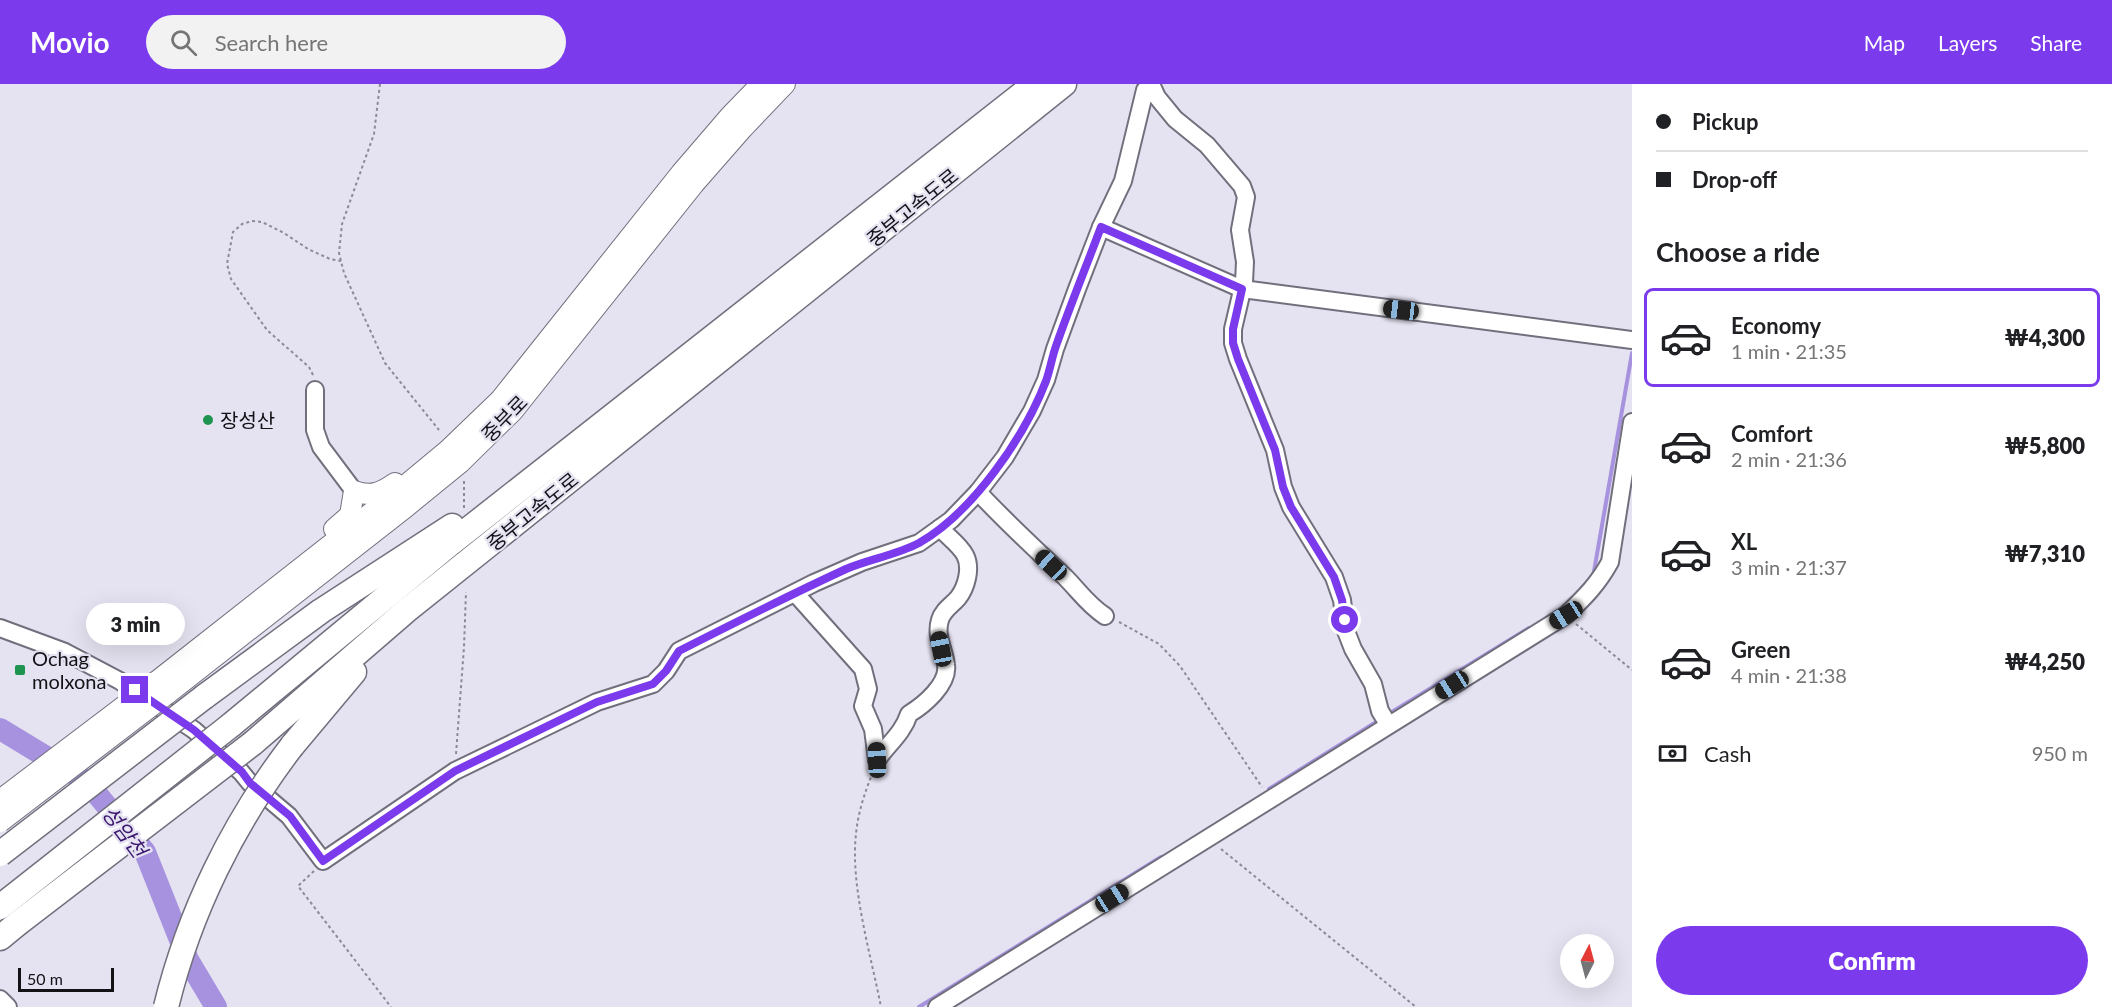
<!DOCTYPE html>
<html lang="en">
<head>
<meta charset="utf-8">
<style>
	body { margin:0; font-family:Lato,"Noto Sans KR",sans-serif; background:#f2f2f2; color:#202124; height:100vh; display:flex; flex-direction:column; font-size:22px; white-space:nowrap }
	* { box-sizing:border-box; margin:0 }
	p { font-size:20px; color:#757577 }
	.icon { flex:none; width:33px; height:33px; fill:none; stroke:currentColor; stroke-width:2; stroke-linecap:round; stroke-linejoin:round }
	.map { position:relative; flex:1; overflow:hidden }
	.panel { display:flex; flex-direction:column; background:#fff; width:480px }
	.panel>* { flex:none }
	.hud { display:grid; align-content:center; height:132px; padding:0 24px; background:#fff }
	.needle { width:39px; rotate:6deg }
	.fabs { position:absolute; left:1560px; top:850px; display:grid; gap:12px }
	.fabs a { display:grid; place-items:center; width:54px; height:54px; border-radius:50%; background:#fff; box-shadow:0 6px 24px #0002; font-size:30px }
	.scale { position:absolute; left:18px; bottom:15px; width:96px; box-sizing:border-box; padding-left:6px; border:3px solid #131217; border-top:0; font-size:16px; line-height:21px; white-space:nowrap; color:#131217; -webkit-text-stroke:4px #e5e2f1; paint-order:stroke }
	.end { position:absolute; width:27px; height:27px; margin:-14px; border:8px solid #7c3aed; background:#fff; box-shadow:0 0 0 3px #fff }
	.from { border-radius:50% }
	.bubble { position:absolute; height:42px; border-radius:21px; background:#fff; box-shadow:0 6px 24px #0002; font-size:20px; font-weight:800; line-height:42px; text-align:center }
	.car { position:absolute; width:18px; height:36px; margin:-18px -9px; border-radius:8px; box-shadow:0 0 4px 2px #0007; background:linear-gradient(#222 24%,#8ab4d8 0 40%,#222 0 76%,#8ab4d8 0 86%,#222 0) }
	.hud b { display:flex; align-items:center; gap:21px; height:57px; font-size:22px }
	.hud b+b { border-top:2px solid #e0e0e0 }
	.hud i { width:15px; height:15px; background:#202124 }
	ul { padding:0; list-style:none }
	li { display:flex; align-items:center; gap:18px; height:99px; margin:0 12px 9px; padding:0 12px; border:3px solid transparent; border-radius:9px }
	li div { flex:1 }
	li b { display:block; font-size:22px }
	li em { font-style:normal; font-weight:800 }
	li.current { border-color:#7c3aed }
	li>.icon { width:54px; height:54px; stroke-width:1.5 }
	h2 { padding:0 24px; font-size:27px; line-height:72px }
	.pay { display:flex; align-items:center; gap:15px; height:66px; padding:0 24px; font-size:22px }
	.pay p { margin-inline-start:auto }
	.button { display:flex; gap:12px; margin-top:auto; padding:12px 24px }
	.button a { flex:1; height:69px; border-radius:36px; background:#7c3aed; color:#fff; font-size:24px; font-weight:800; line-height:69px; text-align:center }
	header { display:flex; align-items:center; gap:36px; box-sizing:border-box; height:84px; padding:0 30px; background:#7c3aed; color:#fff }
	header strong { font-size:28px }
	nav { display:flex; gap:33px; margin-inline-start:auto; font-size:21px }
	.search { width:420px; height:54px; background:#f2f2f2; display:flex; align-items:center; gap:15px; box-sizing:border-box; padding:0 21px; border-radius:33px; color:#757577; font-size:22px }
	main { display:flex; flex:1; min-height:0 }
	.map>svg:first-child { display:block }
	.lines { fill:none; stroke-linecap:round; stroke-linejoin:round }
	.stream { stroke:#a692df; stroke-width:4 }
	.river { stroke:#a692df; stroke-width:22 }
	.minor-casing { stroke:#726f7d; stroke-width:20 }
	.major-casing { stroke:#726f7d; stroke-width:22 }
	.highway-casing { stroke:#726f7d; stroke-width:27 }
	.path { stroke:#8c8a95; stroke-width:2; stroke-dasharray:3 3; stroke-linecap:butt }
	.minor { stroke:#fff; stroke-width:16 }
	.major { stroke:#fff; stroke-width:20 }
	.highway { stroke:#fff; stroke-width:24 }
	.major-bridge-casing { stroke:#726f7d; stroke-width:22; stroke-linecap:butt }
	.highway-bridge-casing { stroke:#726f7d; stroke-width:27; stroke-linecap:butt }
	.major-bridge { stroke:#fff; stroke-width:20 }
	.highway-bridge { stroke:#fff; stroke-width:24 }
	.route { stroke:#7c3aed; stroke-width:8 }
	.poi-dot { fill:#1e9450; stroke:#e5e2f1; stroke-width:2 }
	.labels { text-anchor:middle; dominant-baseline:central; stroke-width:4.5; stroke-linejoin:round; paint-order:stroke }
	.street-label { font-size:20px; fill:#131217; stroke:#e5e2f1 }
	.poi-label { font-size:20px; fill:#131217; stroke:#e5e2f1; text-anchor:start }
	.water-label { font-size:21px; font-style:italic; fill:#3a166f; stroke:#e5e2f1 }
</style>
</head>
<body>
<header>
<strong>Movio</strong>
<div class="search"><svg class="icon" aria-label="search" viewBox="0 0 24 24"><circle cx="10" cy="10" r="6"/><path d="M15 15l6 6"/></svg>Search here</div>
<nav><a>Map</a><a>Layers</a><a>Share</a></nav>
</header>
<main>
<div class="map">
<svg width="1632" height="923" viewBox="0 0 1632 923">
	<rect width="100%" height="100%" fill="#e5e2f1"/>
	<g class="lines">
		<g class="stream">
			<polyline points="1593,493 1632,269"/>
			<polyline points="1387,631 1529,544"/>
			<polyline points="1269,705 1381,635"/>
			<polyline points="919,923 1161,773"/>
		</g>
		<polyline class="river" points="0,645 86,697 145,768 188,876 216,923"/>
		<g class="minor-casing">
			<g id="minor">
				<polyline points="1151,0 1157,13 1175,35 1207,61 1242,102 1246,113 1240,146 1245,178 1244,198 1233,245 1233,259 1238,275 1275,366 1283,403 1291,423 1334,493 1342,516 1346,547 1353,565 1373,600 1380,627 1388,640"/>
				<polyline points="1101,143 1242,205 1632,256"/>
				<polyline points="315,306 315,346 321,363 354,407"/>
				<path d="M 978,408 C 1006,438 1035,465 1065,493 C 1079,507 1088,521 1105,532"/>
				<polyline points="795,509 863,585 868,605 863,622 873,645 877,676"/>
				<polyline points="0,544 65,568 120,597 194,646 241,688 250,699 289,732 323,777 455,687 597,618 653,600 666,587 679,567 814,499 862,478 919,459 951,436 978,408 1005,373 1032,327 1046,296 1055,265 1077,205 1101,143 1123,97 1145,6 1150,0"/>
				<path d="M 877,676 C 888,660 903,649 909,630 C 924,621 949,600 946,581 C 944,565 935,552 940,536 C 943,526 952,521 958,514 C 966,504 972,484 965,471 C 960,461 947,452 940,444"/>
				<polyline points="0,915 8,923"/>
				<path d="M 937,923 L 1566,531 C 1584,514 1598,500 1610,478 L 1632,338"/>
			</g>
		</g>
		<g class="major-casing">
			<g id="major">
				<path d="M 334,445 L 350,431 L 354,407 C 371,413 381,409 395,399"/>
				<polyline points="157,597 395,410 448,366 500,316 681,89 730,32 761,0"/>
				<polyline points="167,610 406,423 460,379 513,327 694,100 743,44 785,0"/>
			</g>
		</g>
		<g class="highway-casing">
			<g id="highway">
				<polyline points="204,613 321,527 452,442"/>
				<polyline points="231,641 451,459 1035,0"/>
				<polyline points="253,659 407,526 1064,0"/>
				<polyline points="292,662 354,588"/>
				<polyline points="0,854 17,840"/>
			</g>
		</g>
		<g class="path">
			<polyline points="380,0 374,50 342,140 339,169 344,189 385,279 439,346"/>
			<polyline points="313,291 309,283 267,246 231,195 227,180 233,148 242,140 252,137 262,138 284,149 308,165 330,175 341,177"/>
			<polyline points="464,397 464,424"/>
			<polyline points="1119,538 1159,560 1180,582 1262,703"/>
			<polyline points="1576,540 1632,586"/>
			<polyline points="456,670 464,563 466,508"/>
			<path d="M 873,688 C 865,708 858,728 856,750 C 850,802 871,871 881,923"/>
			<polyline points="1221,765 1416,923"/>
			<polyline points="314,787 298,802 391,923"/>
		</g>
		<use href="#minor" class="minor"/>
		<use href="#major" class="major"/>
		<use href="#highway" class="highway"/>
		<g class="major-bridge-casing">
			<g id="major-bridge">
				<polyline points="0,716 157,597"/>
				<polyline points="0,738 167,610"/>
			</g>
		</g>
		<g class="highway-bridge-casing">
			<g id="highway-bridge">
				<polyline points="0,770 204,613"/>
				<polyline points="0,823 231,641"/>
				<polyline points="17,840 253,659"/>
				<path d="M 166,923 C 189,829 233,739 292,662"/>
			</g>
		</g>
		<use href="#major-bridge" class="major-bridge"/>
		<use href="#highway-bridge" class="highway-bridge"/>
	</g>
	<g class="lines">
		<path class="route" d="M 135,606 L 194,646 L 242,688 L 250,699 L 290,732 L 323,777 L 455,687 L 597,618 L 653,600 L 666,587 L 679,567 C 734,539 790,511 846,485 C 870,475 896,471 919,459 C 972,429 1024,354 1046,297 C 1050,286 1052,273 1056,262 C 1070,222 1086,183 1101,143 L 1242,205 L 1233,245 L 1233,259 L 1238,275 L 1275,366 L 1283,403 L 1291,423 L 1334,493 L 1342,516 L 1345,536"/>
	</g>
	<g class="poi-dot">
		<circle cx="208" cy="336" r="6"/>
		<rect x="14" y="580" width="12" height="12" rx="3"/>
	</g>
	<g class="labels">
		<g class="street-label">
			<text transform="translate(912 123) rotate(-39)">중부고속도로</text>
			<text transform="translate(504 334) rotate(-46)">중부로</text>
			<text transform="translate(532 427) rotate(-39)">중부고속도로</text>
		</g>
		<g class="poi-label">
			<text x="220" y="336">장성산</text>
			<text x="32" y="574">Ochag<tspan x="32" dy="23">molxona</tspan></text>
		</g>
		<g class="water-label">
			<text transform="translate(125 747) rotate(53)">성암천</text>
		</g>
	</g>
</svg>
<div class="fabs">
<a><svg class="needle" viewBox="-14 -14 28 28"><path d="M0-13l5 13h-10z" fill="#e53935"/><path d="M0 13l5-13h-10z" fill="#757577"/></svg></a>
</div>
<div class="scale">50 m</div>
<i class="end from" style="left:1345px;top:536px"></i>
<i class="end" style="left:135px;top:606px"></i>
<div class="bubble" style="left:86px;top:519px;width:99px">3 min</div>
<i class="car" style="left:1401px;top:226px;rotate:277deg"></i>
<i class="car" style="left:1051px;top:481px;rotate:313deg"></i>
<i class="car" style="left:1566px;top:531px;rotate:238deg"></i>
<i class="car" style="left:941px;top:565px;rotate:349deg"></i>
<i class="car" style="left:1452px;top:601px;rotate:238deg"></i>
<i class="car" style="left:877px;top:676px;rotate:358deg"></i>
<i class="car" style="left:1112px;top:814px;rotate:58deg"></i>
</div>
<section class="panel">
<div class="hud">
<b><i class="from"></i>Pickup</b>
<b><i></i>Drop-off</b>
</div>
<h2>Choose a ride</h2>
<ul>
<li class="current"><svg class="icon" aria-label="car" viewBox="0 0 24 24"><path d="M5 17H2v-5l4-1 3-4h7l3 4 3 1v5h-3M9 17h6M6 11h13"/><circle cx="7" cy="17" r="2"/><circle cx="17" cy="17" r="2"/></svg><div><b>Economy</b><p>1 min · 21:35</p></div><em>₩4,300</em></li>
<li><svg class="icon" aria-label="car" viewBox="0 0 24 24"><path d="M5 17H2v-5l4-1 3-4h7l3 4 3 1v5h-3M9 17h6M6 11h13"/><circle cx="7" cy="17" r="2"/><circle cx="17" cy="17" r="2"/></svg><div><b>Comfort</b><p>2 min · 21:36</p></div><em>₩5,800</em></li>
<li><svg class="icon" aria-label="car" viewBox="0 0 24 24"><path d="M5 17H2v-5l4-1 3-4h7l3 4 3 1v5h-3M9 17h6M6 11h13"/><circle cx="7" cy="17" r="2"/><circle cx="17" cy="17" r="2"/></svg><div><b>XL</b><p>3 min · 21:37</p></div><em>₩7,310</em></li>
<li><svg class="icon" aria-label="car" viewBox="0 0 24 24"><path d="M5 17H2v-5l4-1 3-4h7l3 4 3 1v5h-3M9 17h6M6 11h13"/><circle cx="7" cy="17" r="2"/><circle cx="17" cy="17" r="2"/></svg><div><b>Green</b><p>4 min · 21:38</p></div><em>₩4,250</em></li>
</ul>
<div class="pay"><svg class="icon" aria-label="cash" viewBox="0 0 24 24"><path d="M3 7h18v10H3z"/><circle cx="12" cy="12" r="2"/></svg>Cash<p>950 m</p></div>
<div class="button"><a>Confirm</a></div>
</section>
</main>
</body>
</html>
